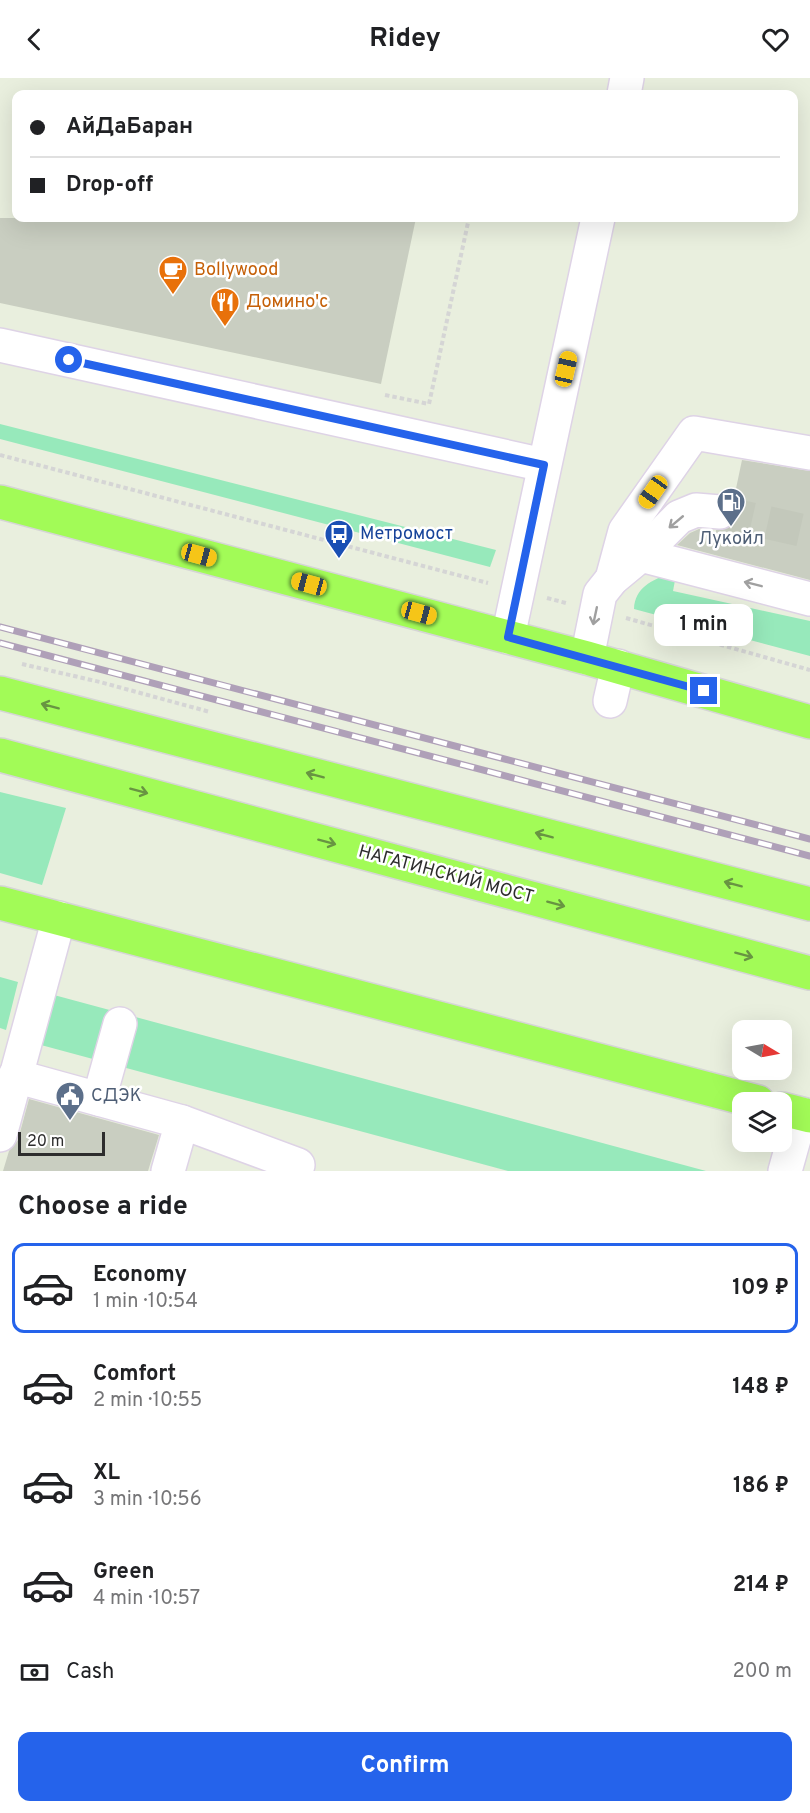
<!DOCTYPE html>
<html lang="en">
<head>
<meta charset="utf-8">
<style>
	body { margin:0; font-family:Overpass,sans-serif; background:#f6f6f6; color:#202124; height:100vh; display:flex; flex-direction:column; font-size:22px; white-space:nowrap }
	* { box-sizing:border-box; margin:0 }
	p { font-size:20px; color:#757577 }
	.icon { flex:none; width:33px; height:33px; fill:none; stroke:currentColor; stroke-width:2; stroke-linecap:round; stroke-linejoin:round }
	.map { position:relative; height:1093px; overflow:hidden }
	.side { display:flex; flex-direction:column; background:#fff; flex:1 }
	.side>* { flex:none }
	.guide { position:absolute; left:12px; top:12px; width:786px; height:132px; border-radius:12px; box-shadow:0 6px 24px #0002; display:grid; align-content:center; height:132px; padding:0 18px; background:#fff }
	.needle { width:39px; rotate:100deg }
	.controls { position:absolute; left:732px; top:942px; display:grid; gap:12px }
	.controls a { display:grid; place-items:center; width:60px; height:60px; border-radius:12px; background:#fff; box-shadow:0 6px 24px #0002; font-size:30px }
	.scale { position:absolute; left:18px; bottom:15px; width:87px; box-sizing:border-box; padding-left:6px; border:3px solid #2d2d2d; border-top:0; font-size:16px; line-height:21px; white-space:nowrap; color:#2d2d2d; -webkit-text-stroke:4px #fff; paint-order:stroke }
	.end { position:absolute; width:27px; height:27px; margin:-14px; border:8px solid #2563eb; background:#fff; box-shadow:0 0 0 3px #fff }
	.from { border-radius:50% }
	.bubble { position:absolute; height:42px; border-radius:12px; background:#fff; box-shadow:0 6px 24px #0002; font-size:20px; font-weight:700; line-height:42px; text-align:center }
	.car { position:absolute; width:18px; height:36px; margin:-18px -9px; border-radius:8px; box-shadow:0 0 4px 2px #0007; background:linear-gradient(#f5c518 24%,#345 0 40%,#f5c518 0 76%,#345 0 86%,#f5c518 0) }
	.guide b { display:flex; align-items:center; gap:21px; height:57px; font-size:22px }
	.guide b+b { border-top:2px solid #e0e0e0 }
	.guide i { width:15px; height:15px; background:#202124 }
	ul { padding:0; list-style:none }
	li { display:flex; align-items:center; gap:18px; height:90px; margin:0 12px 9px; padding:0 6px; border:3px solid transparent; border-radius:12px }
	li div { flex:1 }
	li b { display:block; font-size:22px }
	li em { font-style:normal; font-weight:700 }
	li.current { border-color:#2563eb }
	li>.icon { width:54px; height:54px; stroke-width:1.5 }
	h2 { padding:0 18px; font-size:27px; line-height:72px }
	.pay { display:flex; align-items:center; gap:15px; height:66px; padding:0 18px; font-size:22px }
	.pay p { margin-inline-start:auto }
	.button { display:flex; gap:12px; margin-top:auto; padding:12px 18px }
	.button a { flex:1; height:69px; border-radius:12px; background:#2563eb; color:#fff; font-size:24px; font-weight:700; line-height:69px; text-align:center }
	header { display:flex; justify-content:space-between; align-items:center; height:78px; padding:0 18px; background:#fff; font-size:27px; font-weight:700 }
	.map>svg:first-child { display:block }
	.green { fill:#97e9bb }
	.building { fill:#c9cec1 }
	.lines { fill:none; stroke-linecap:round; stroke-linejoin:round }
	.minor-tunnel { stroke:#c3c8bb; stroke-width:33; stroke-dasharray:33 16; stroke-linecap:butt }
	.minor-casing { stroke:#ded3e6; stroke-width:36 }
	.major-casing { stroke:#d5d5d5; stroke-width:36 }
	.path { stroke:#d5d5d5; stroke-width:4; stroke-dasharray:4.5 3; stroke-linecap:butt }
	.minor { stroke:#fff; stroke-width:33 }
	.major { stroke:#a2fb57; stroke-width:33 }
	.rail-casing { stroke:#afa0b8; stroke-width:7 }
	.rail { stroke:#fff; stroke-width:4.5; stroke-dasharray:14; stroke-linecap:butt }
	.oneway { stroke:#a0a0a0 }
	.oneway2 { stroke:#689442 }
	.route { stroke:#2563eb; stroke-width:8 }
	.labels { text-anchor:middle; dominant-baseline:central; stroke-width:5; stroke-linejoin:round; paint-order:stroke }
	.food-label { font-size:18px; fill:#c56008; stroke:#fff; text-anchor:start }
	.transit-label { font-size:18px; fill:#164399; stroke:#fff; text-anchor:start }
	.service-label { font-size:18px; fill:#4e5e75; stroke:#fff }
	.street-label { font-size:18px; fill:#2d2d2d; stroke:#fff }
</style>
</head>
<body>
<header><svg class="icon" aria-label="back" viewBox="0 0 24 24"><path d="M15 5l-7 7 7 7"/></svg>Ridey<svg class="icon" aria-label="heart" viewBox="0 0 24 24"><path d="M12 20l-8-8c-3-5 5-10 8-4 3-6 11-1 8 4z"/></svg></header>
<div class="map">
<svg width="810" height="1093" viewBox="0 0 810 1093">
	<rect width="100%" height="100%" fill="#e9efde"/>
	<g class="green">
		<polygon points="0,346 496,472 490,489 0,361"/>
		<path d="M 669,495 L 676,497 L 673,513 L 810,543 L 810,578 L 634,531 C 635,509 652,503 669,495 Z"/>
		<polygon points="0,714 66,730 42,807 0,795"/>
		<polygon points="0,899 18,904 6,952 0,950"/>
		<polygon points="54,917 706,1093 508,1093 41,967"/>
	</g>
	<g class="building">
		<polygon points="0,140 416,140 381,306 0,225"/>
		<polygon points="742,382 810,393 810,502 677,467 690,455 699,451 716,455 716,452 727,451 735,445 739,435 737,427 732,420 734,420"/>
		<polygon points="29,1021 159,1057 148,1093 3,1093 9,1073 18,1062"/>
	</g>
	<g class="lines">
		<polyline class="minor-tunnel" points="720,434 810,454"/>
		<g class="minor-casing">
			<g id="minor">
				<polyline points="624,16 627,0"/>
				<polyline points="0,267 544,387"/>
				<polyline points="641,477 679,439 696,432 720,434"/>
				<polyline points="612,501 625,453 694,355 810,375"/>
				<polyline points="508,559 598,140"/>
				<polyline points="587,580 600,516 612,501 641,477 810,521"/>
				<polyline points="610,623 618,588"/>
				<polyline points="15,998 182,1044 168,1093"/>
				<polyline points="99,1021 120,946"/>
				<polyline points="182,1044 298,1087"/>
				<polyline points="0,1057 59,840"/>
				<polyline points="785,1093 801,1036"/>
			</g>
		</g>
		<g class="major-casing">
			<g id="major">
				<polyline points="0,424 587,580 810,644"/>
				<polyline points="0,615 810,826"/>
				<polyline points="0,677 810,895"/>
				<polyline points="0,825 758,1024"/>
				<polyline points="782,1031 810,1038"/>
			</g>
		</g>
		<g class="path">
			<polyline points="385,317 429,326 469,140"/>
			<polyline points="0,377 488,505"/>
			<polyline points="547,520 566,525"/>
			<polyline points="626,540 810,592"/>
			<polyline points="22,586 100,604 210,634"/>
		</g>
		<use href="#minor" class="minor"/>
		<use href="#major" class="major"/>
		<g class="rail-casing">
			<g id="rail">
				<polyline points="0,549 810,761"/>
				<polyline points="0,565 810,778"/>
			</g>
		</g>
		<use href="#rail" class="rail"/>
	</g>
	<defs><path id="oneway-shaft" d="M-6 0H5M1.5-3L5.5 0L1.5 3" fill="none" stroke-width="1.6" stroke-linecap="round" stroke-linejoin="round" transform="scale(1.5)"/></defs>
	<g class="oneway">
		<use href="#oneway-shaft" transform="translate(676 444) rotate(140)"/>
		<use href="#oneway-shaft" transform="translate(753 506) rotate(-166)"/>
		<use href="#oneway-shaft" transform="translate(595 538) rotate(102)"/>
	</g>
	<g class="oneway2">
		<use href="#oneway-shaft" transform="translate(50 628) rotate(-165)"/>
		<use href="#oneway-shaft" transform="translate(315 697) rotate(-165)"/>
		<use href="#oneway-shaft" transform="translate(139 713) rotate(15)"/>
		<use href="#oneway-shaft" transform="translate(544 757) rotate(-165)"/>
		<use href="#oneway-shaft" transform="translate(327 764) rotate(15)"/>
		<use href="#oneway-shaft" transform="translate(733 806) rotate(-165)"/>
		<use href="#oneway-shaft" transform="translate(556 826) rotate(15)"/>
		<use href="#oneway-shaft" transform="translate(744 877) rotate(15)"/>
	</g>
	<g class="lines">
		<polyline class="route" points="69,282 544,387 508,559 704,613"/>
	</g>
	<defs>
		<g id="cafe-pin" transform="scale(1.5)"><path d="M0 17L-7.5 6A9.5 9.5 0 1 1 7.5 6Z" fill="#e8710a" stroke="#fff"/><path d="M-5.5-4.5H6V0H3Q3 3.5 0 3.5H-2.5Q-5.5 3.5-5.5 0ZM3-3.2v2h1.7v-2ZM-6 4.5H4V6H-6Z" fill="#fff"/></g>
		<g id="restaurant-pin" transform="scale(1.5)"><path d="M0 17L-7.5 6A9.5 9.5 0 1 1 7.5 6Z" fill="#e8710a" stroke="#fff"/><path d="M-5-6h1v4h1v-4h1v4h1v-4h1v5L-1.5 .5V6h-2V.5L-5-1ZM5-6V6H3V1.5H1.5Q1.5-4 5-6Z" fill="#fff"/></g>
		<g id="fuel-pin" transform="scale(1.5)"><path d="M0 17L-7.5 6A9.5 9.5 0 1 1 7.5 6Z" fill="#5c6f8a" stroke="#fff"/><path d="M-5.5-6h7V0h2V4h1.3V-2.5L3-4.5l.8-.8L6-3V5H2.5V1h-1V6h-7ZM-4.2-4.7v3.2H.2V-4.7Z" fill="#fff"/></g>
		<g id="bus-pin" transform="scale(1.5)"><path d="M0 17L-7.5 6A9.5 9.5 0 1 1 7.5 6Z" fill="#1a4fb4" stroke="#fff"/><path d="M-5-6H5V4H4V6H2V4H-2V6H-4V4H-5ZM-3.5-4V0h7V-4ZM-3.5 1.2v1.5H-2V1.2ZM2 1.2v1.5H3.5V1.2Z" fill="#fff"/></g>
		<g id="civic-pin" transform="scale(1.5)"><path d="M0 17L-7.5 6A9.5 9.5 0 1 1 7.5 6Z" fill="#5c6f8a" stroke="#fff"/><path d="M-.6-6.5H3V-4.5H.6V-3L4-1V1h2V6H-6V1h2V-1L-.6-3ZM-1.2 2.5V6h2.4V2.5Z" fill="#fff"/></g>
	</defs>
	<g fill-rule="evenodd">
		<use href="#cafe-pin" x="173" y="192"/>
		<use href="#restaurant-pin" x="225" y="224"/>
		<use href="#fuel-pin" x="731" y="424"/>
		<use href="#bus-pin" x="339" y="456"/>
		<use href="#civic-pin" x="70" y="1018"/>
	</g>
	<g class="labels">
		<g class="food-label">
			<text x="194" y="192">Bollywood</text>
			<text x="246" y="224">Домино'c</text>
		</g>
		<g class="transit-label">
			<text x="360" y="456">Метромост</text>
		</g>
		<g class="service-label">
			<text x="731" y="461">Лукойл</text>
			<text x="91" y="1018" text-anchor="start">СДЭК</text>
		</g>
		<g class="street-label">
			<text transform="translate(446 797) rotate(15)">НАГАТИНСКИЙ МОСТ</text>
		</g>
	</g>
</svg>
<div class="controls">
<a><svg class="needle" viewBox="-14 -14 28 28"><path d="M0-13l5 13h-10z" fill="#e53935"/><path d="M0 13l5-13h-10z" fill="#757577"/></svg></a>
<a><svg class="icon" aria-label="layers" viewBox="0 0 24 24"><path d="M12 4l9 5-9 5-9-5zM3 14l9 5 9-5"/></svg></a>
</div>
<div class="scale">20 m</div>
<i class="end from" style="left:69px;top:282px"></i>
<i class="end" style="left:704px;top:613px"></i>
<div class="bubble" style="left:654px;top:526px;width:99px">1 min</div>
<i class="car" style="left:566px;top:291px;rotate:13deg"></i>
<i class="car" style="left:653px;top:414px;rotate:215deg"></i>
<i class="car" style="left:199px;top:477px;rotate:105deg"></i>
<i class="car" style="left:309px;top:506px;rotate:285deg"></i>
<i class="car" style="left:419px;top:535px;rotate:105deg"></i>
<div class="guide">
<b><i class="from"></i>АйДаБаран</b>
<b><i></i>Drop-off</b>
</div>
</div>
<section class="side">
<h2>Choose a ride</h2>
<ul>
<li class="current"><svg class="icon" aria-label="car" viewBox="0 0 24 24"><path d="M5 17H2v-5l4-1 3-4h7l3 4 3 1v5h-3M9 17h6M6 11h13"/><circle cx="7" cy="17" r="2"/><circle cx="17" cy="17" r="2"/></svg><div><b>Economy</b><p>1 min · 10:54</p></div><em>109 ₽</em></li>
<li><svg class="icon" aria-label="car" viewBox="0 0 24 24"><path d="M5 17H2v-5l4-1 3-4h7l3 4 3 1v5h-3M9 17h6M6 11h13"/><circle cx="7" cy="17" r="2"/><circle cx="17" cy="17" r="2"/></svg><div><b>Comfort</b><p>2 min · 10:55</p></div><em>148 ₽</em></li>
<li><svg class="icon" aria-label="car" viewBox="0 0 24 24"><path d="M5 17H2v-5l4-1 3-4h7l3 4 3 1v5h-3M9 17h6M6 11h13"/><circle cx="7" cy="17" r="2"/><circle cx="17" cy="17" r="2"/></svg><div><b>XL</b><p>3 min · 10:56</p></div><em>186 ₽</em></li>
<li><svg class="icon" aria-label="car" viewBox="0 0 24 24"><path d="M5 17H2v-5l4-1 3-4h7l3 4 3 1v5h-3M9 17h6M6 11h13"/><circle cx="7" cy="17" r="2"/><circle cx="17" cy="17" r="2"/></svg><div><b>Green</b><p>4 min · 10:57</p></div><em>214 ₽</em></li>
</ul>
<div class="pay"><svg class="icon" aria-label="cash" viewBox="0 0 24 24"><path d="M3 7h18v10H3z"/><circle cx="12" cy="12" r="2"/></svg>Cash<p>200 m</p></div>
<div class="button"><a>Confirm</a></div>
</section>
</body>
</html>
